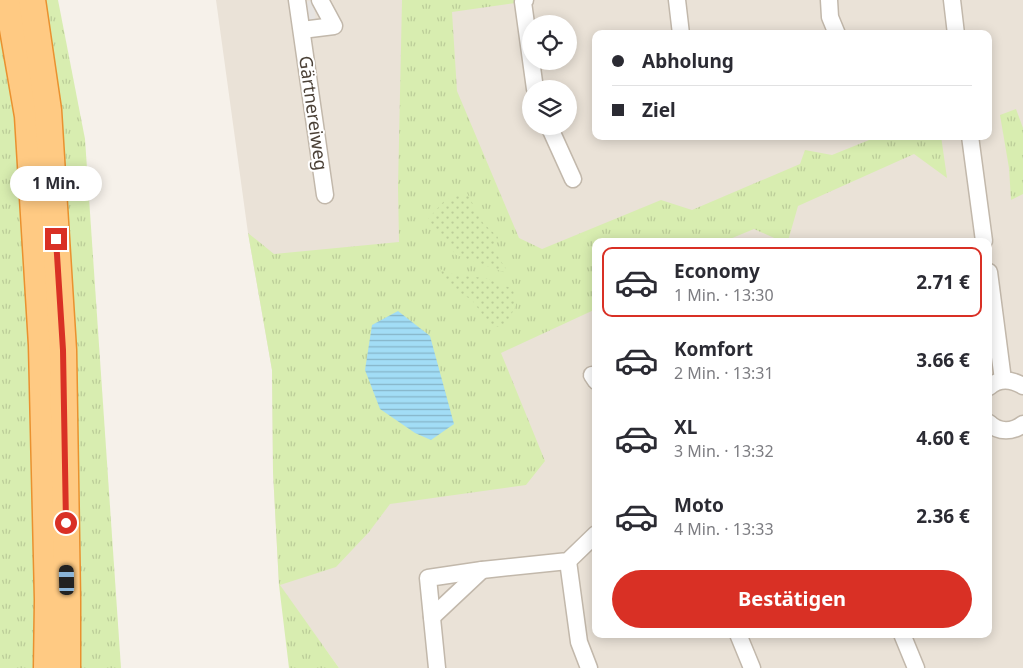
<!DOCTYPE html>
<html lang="de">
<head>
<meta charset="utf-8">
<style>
	body { margin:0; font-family:"Noto Sans",sans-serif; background:#f2f2f3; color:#2b2b33; height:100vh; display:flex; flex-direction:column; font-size:19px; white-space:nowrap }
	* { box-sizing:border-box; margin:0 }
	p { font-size:16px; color:#7c7c81 }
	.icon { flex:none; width:28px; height:28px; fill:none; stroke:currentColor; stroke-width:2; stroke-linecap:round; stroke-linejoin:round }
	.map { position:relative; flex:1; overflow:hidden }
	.details { position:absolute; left:592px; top:238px; width:400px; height:400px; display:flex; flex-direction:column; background:#fff; border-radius:10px; box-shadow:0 2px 12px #0003 }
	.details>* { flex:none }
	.banner { position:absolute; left:592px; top:30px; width:400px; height:110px; border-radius:10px; box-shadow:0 2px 12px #0003; display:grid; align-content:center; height:110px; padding:0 20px; background:#fff }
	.fabs { position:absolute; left:522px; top:15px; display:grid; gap:10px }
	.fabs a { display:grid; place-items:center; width:55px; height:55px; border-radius:50%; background:#fff; box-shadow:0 2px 12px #0003; font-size:25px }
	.end { position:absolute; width:22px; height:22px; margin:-11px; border:6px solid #d93025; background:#fff; box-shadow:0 0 0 2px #fff }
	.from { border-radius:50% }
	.bubble { position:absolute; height:35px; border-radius:18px; background:#fff; box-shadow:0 2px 12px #0003; font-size:16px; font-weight:700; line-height:35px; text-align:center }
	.car { position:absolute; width:15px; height:30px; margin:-15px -8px; border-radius:6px; box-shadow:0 0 4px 1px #0007; background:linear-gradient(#222 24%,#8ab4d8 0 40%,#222 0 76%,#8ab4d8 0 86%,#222 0) }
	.banner b { display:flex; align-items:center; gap:18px; height:48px; font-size:19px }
	.banner b+b { border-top:1px solid #e1e1e2 }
	.banner i { width:12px; height:12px; background:#2b2b33 }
	ul { padding:9px 0 0; list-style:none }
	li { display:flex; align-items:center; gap:15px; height:70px; margin:0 10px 8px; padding:0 10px; border:2px solid transparent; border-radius:10px }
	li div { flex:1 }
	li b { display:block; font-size:19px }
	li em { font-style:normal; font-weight:700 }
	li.active { border-color:#d93025 }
	li>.icon { width:45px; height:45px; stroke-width:1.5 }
	.cta { display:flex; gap:10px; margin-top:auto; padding:10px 20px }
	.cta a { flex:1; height:58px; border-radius:30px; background:#d93025; color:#fff; font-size:20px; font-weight:700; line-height:58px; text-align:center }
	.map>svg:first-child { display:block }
	.residential { fill:#eae2d7; fill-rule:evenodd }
	.grass { fill:url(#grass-tufts) }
	.park { fill:url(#park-dots) }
	.parking { fill:#e7e4e1 }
	.water { fill:url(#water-rules) }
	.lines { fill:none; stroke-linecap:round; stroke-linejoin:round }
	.minor-casing { stroke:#c2b8ab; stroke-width:19 }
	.trunk-casing { stroke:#ea912f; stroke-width:29 }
	.minor { stroke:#fff; stroke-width:16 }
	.trunk { stroke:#ffca83; stroke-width:26 }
	.route { stroke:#d93025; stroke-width:6 }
	.labels { text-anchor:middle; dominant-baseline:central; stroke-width:4; stroke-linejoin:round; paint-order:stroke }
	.street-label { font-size:18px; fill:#4b4137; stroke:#fff }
</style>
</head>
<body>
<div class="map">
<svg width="1023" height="668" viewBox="0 0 1023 668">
	<defs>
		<pattern id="grass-tufts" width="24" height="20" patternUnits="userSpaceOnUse" patternTransform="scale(1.25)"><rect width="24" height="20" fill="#d8edb0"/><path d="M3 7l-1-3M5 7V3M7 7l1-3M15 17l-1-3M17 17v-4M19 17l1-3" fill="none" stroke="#bbcc98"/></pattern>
		<pattern id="park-dots" width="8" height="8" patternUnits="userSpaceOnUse" patternTransform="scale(1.25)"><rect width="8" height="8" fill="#d8edb0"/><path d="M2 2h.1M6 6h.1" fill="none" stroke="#bbcc98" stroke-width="1.8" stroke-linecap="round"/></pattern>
		<pattern id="water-rules" width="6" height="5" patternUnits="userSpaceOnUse" patternTransform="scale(1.25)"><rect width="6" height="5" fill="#a2ddf6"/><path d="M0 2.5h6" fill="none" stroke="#86b5c8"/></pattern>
	</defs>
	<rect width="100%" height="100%" fill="#f6f1ea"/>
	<path class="residential" d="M 216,0 L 1023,0 L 1023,668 L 339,668 L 279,585 L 273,472 L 272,370 L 248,233 ZM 531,24 L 569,24 L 569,61 L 531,61 ZM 596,34 L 989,34 L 989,136 L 596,136 ZM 531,89 L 569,89 L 569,126 L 531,126 ZM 596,241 L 989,241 L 989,634 L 596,634 Z"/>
	<g class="grass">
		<polygon points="0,0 58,0 85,139 121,668 0,668"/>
		<polygon points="402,0 525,0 523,2 452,12 457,91 519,238 542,249 661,200 692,210 800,164 805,150 832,155 879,136 941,136 947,178 914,154 798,206 788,241 781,241 754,229 725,241 596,241 596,309 501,353 545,461 526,485 390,504 369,532 336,567 280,585 339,668 289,668 279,585 273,472 272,370 248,233 274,254 399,242 398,187"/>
		<polygon points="1016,109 1023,128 1023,194 1011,200 1009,168 1000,115"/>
	</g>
	<g class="park">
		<polygon points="467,193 483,223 498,237 494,250 509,274 456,255 428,219 445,200"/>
		<polygon points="440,269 455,275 485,278 513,289 516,305 506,325 497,327 488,322 472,300 455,290 445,281"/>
	</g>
	<polygon class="parking" points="313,0 316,21 307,22 304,2"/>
	<polygon class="water" points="398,311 430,336 454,424 431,440 415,433 380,409 365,370 372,325"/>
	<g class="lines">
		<g class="minor-casing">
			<g id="minor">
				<polyline points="297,0 325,195"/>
				<polyline points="525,0 523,2 535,89"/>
				<polyline points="677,0 681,34"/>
				<polyline points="829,0 830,17 837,34"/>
				<polyline points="952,0 956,34"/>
				<polyline points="302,30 334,26 320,0"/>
				<polyline points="549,126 573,179"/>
				<polyline points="970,136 984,241"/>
				<polyline points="989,272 1003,380"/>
				<polyline points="592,375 596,381"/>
				<path d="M 989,387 C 999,378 1011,379 1023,386"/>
				<path d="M 989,423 C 999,433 1013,432 1023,424"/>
				<polyline points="568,561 579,642 589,668"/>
				<polyline points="432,617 482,570"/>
				<polyline points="738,634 752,668"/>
				<polyline points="902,634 916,668"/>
				<polyline points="437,668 428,578 482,570 568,561 596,534"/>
			</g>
		</g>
		<g class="trunk-casing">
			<g id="trunk">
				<polyline points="8,0 28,116 42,345 48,600 47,668"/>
				<polyline points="32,0 48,110 63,350 67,600 67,668"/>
			</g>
		</g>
		<use href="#minor" class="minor"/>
		<use href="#trunk" class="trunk"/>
	</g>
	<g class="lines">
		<polyline class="route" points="56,239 63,350 66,523"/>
	</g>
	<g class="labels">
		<g class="street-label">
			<text transform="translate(314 113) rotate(82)">Gärtnereiweg</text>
		</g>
	</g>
</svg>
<div class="fabs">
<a><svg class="icon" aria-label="locate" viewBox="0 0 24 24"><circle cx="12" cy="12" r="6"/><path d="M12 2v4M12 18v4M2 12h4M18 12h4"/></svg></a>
<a><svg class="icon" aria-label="layers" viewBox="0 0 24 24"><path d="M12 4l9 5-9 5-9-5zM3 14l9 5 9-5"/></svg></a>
</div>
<i class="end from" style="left:66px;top:523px"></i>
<i class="end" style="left:56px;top:239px"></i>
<div class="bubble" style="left:10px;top:166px;width:92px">1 Min.</div>
<i class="car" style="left:67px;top:580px;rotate:359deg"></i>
<div class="banner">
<b><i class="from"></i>Abholung</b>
<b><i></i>Ziel</b>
</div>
<section class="details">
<ul>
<li class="active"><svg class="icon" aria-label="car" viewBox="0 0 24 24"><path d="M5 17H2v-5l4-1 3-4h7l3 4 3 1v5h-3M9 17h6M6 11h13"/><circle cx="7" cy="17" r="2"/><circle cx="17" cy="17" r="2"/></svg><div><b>Economy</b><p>1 Min. · 13:30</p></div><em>2.71 €</em></li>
<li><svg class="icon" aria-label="car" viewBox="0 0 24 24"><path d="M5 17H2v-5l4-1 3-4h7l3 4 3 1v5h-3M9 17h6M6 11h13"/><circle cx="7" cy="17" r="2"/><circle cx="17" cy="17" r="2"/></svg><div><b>Komfort</b><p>2 Min. · 13:31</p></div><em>3.66 €</em></li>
<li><svg class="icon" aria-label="car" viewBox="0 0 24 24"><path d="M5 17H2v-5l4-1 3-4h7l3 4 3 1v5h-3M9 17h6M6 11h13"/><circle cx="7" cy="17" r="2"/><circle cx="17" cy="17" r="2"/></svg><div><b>XL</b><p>3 Min. · 13:32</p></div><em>4.60 €</em></li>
<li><svg class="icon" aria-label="car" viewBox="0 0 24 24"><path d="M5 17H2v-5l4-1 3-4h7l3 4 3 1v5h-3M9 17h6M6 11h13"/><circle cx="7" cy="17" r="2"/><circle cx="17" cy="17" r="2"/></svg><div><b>Moto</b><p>4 Min. · 13:33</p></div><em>2.36 €</em></li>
</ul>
<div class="cta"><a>Bestätigen</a></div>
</section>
</div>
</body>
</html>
